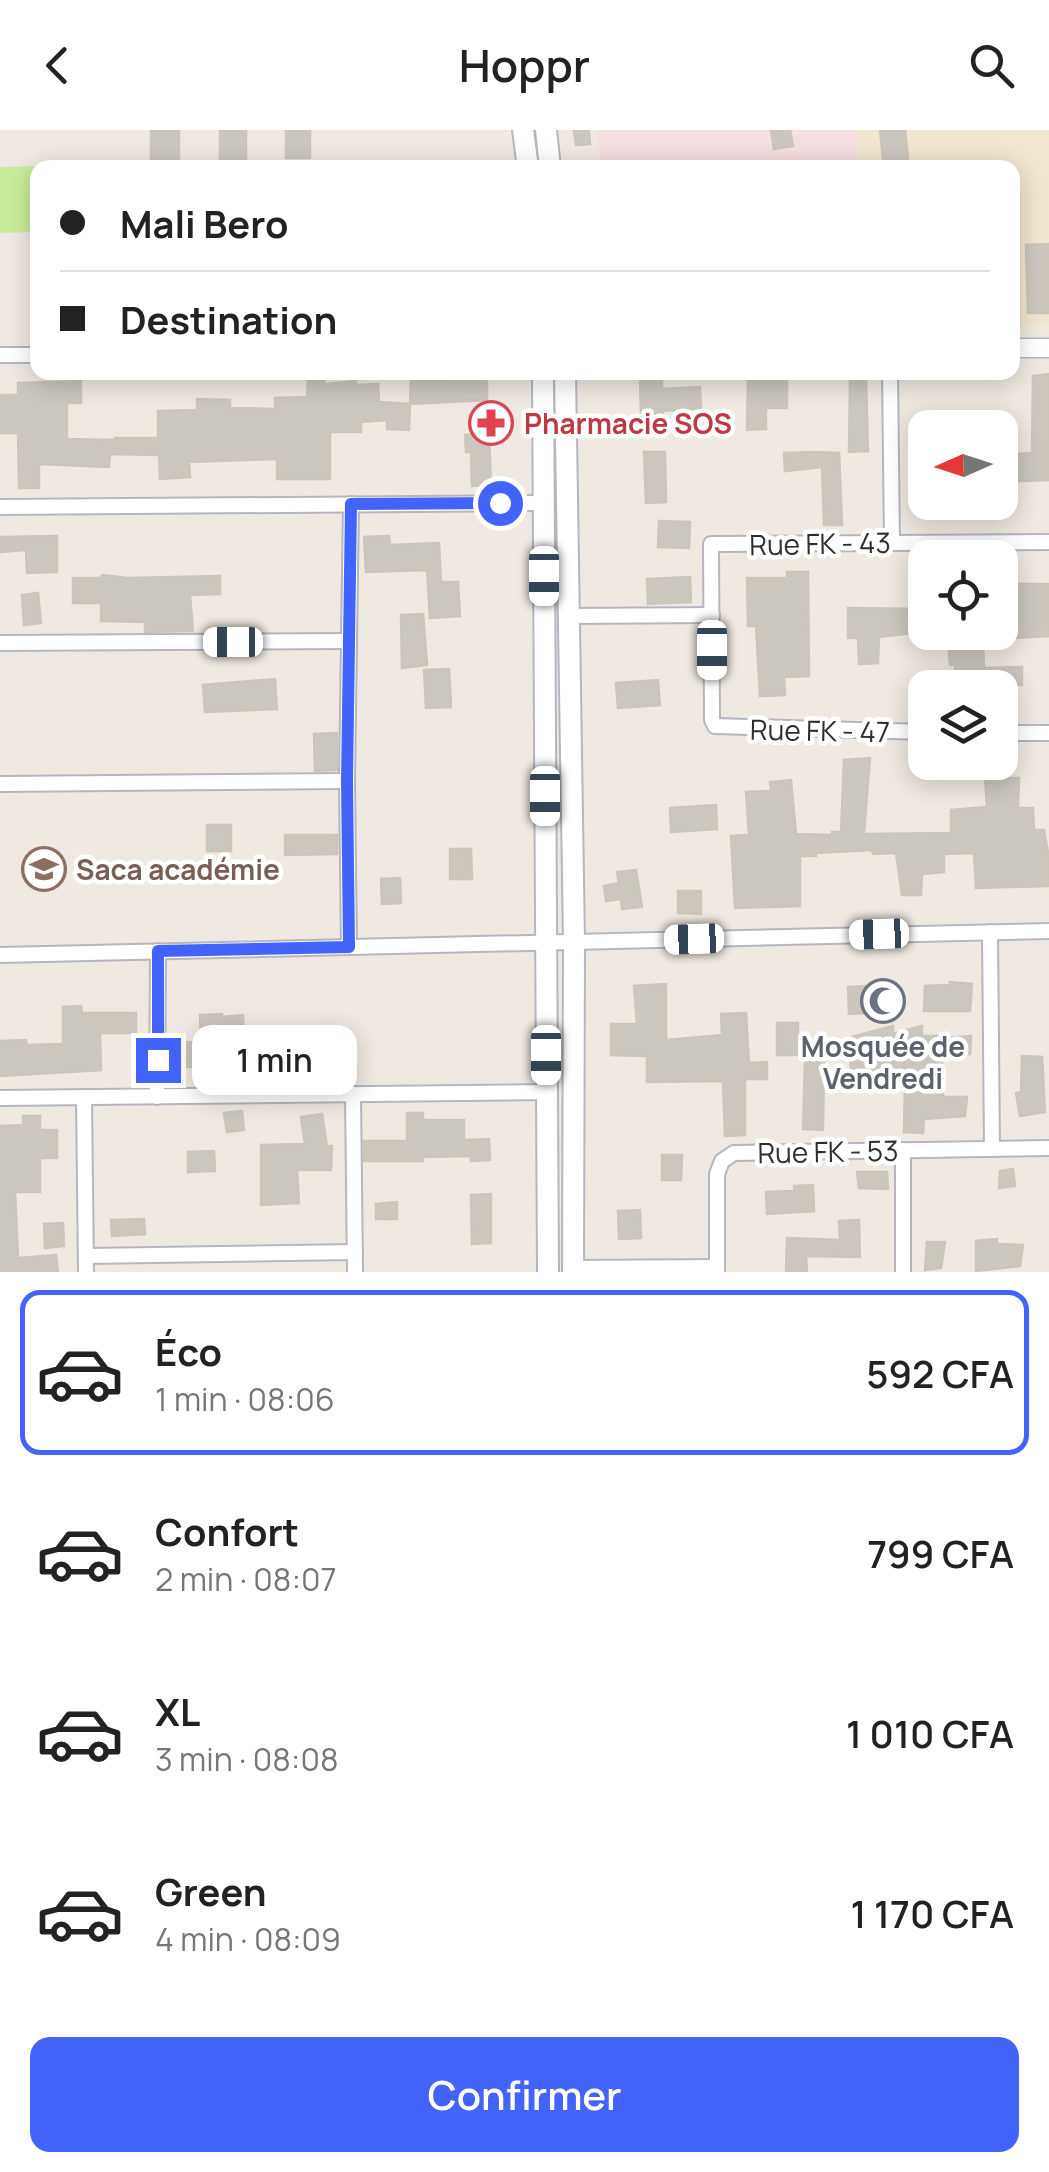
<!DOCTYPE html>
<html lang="fr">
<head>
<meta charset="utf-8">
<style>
	body { margin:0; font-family:Manrope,sans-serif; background:#f2f2f2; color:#222; height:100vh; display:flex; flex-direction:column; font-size:38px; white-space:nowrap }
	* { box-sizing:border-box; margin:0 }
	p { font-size:32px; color:#767676 }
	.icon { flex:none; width:55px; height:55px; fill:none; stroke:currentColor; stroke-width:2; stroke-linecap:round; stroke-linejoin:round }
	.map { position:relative; height:1142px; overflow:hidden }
	.panel { display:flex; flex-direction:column; background:#fff; flex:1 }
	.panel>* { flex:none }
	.banner { position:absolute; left:30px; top:30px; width:990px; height:220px; border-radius:20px; box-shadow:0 5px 25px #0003; display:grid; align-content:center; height:220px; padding:0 30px; background:#fff }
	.needle { width:65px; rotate:267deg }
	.tools { position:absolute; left:908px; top:280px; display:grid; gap:20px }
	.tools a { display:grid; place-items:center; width:110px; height:110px; border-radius:20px; background:#fff; box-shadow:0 5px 25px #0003; font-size:50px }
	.end { position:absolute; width:45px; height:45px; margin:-22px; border:12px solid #4264fb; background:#fff; box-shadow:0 0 0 5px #fff }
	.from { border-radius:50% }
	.bubble { position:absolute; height:70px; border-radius:20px; background:#fff; box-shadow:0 5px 25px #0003; font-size:32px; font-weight:600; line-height:70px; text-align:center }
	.car { position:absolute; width:30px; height:60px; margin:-30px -15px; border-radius:12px; box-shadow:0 0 8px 2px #0007; background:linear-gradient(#fff 24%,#345 0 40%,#fff 0 76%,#345 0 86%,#fff 0) }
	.banner b { display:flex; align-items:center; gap:35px; height:95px; font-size:38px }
	.banner b+b { border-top:2px solid #e0e0e0 }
	.banner i { width:25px; height:25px; background:#222 }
	ul { padding:18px 0 0; list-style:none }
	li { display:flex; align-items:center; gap:30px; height:165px; margin:0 20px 15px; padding:0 10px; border:5px solid transparent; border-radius:20px }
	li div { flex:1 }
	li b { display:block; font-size:38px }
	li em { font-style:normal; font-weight:600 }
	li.active { border-color:#4264fb }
	li>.icon { width:90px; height:90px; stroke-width:1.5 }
	.cta { display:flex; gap:20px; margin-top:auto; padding:20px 30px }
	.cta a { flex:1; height:115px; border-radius:20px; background:#4264fb; color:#fff; font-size:40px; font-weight:600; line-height:115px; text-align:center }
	header { display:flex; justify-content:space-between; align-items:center; height:130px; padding:0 30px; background:#fff; font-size:45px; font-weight:600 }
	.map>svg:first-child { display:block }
	.education { fill:#f0e6d1 }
	.medical { fill:#f5dfe0 }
	.pitch { fill:#c9ec9a }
	.building { fill:#cbc7bf; stroke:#cbc5ba; stroke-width:2.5 }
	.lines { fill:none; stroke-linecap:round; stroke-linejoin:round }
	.minor-casing { stroke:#b4b7c1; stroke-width:18 }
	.tertiary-casing { stroke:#b4b7c1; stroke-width:21 }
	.secondary-casing { stroke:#b4b7c1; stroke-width:24 }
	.minor { stroke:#fff; stroke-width:14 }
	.tertiary { stroke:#fff; stroke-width:18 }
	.secondary { stroke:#fff; stroke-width:20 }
	.route { stroke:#4264fb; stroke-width:12 }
	.labels { text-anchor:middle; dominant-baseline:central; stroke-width:9; stroke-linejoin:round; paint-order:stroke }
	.health-label { font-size:28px; font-weight:bold; fill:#be3a42; stroke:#fff; text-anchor:start }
	.street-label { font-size:28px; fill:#2e2e2e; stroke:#fff }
	.education-label { font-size:28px; font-weight:bold; fill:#785e54; stroke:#fff; text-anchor:start }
	.worship-label { font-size:28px; font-weight:bold; fill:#5b616d; stroke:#fff }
</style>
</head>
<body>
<header><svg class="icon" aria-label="back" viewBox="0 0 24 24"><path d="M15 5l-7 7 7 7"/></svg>Hoppr<svg class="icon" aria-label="search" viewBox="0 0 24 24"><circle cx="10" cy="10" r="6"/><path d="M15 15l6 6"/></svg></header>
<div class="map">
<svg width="1049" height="1142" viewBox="0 0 1049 1142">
	<rect width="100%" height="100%" fill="#efe9e1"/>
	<polygon class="education" points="855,0 1049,0 1049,196 1013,196 1012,38 860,37"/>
	<polygon class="medical" points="597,0 855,0 860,37 601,37"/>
	<polygon class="pitch" points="40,36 37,102 0,103 0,37"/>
	<g class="building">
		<rect x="151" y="0" width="28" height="32"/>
		<rect x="220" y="0" width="26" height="31"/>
		<rect x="286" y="0" width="24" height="28"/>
		<polygon points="589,0 590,14 576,15 574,1"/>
		<polygon points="771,0 790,0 793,16 774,19"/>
		<polygon points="880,0 905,0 909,38 884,38"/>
		<polygon points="1048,114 1049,183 1028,183 1026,115"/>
		<polygon points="450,242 487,242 487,270 410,274 411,250 450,251"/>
		<polygon points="1049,244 1049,350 1000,352 1000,325 1032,323 1033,246"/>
		<polygon points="748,246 787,249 787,278 766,278 766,299 747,300"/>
		<polygon points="866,247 868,321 849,322 850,248"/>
		<polygon points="308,249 324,250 324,254 356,251 356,255 378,254 379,272 410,274 409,300 387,299 387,290 361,292 361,302 330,302 330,349 277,349 277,329 189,332 190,347 160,349 159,325 110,324 109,337 39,334 39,358 19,358 18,303 0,303 0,265 18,265 18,253 81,251 81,273 67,273 67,309 115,310 115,308 158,308 158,281 197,280 197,269 230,270 230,278 275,279 275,268 307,267"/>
		<polygon points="662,249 662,259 700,257 701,278 663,281 663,285 641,286 640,250"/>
		<polygon points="481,285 500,285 500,302 482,302"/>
		<polygon points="489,304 491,355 472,356 471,322 466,322 465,305"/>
		<polygon points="644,322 665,322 666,372 646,373"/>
		<polygon points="815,322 839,323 842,395 824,395 822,337 785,341 784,323"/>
		<polygon points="659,391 690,392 689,418 658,417"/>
		<polygon points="57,406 57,442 27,443 26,420 0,422 0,407"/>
		<polygon points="389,406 390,415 439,413 441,452 458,452 460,486 430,488 427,440 366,442 364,407"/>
		<polygon points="787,442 808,442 809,546 784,547 785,565 760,566 756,496 748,496 747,448 787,448"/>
		<polygon points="102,445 128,448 220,446 220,464 190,465 193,501 145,502 145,492 101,491 101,473 73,473 73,448 102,448"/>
		<polygon points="690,447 691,472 648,474 647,449"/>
		<polygon points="1000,454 1049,454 1049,506 1000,509"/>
		<polygon points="38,463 41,493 24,495 22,465"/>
		<polygon points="848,478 922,479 922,502 879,507 878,533 859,534 858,508 848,508"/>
		<polygon points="423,484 427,535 402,538 401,485"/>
		<polygon points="948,512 983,513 984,538 1022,537 1022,555 954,558 955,534 950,535"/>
		<polygon points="449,539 451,577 426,578 424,540"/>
		<polygon points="275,549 277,579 205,582 203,555"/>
		<polygon points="658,550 660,575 618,578 616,553"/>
		<polygon points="337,603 337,640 315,641 314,604"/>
		<polygon points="870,628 864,704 951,703 951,680 987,677 985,647 1019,648 1018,678 1033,678 1034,700 1044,700 1049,728 1049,756 976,758 974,723 944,724 944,742 922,744 921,765 902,765 896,723 873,724 872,720 816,723 816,726 800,726 800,776 735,778 731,706 749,705 746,662 771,661 770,652 791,650 796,704 832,705 832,702 841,702 844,630"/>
		<polygon points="716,675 717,699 671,702 670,678"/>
		<rect x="207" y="695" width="24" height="26"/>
		<polygon points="285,705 337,705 337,724 285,725"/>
		<polygon points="450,719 471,719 472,749 450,749"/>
		<polygon points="636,740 642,777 622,779 621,769 606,771 604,756 619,753 617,742"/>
		<polygon points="400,748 401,773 382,774 381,749"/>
		<polygon points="678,761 701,761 701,784 678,783"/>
		<polygon points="950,852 972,854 970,881 924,881 925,856 950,855"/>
		<polygon points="666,854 666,910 722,905 721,884 746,883 749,933 767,932 767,949 745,949 745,1005 725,1006 723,951 647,952 647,926 611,925 611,894 637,894 634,856"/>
		<polygon points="893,855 893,882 849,884 848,857 869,856 869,859"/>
		<polygon points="81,876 82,883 136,883 136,903 100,903 101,940 0,946 0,911 26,910 27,915 63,914 63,877"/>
		<polygon points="222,884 222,887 243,885 244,908 300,908 300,929 273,929 273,940 251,940 251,933 221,933 221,937 174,937 174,912 201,912 200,885"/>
		<rect x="777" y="893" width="21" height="32"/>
		<polygon points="893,896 893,904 922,896 922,906 939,906 939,909 971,906 970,924 942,927 943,967 967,967 965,986 924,989 923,1003 904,1002 905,953 853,959 848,908"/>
		<polygon points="132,908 147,908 146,955 133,955"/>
		<polygon points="1022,926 1042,927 1045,982 1020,986 1016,963 1021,962"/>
		<polygon points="805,930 824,930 823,1000 803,999"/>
		<polygon points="242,981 244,1000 227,1002 224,983"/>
		<polygon points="407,983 423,983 423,990 464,990 464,1010 489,1009 490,1030 471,1031 470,1026 423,1027 423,1031 364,1031 364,1011 407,1011"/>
		<polygon points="322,984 327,1016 332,1016 331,1040 297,1040 299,1073 261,1075 261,1015 305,1014 301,987"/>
		<polygon points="23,986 40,986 40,1000 57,1000 57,1028 40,1028 40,1062 15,1062 18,1128 56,1125 58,1142 0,1142 0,996 23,995"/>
		<polygon points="214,1021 215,1041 188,1042 188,1022"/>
		<polygon points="662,1025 682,1025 681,1050 662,1050"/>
		<polygon points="1013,1039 1015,1056 999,1058 1000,1041"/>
		<polygon points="857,1042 887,1042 888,1059 859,1058"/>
		<polygon points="813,1055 814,1081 767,1084 766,1062 794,1061 794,1056"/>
		<polygon points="491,1064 491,1113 472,1114 471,1065"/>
		<polygon points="397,1072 397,1089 376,1089 376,1074"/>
		<polygon points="640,1080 641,1108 619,1109 618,1081"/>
		<polygon points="144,1089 145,1104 112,1106 111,1090"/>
		<polygon points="859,1090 860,1127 806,1126 807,1142 786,1142 787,1108 840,1110 839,1091"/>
		<polygon points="63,1093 64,1116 45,1118 44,1094"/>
		<polygon points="997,1109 997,1114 1023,1115 1020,1136 976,1141 976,1111"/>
		<polygon points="927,1112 945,1112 941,1138 925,1140"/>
	</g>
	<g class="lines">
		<g class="minor-casing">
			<g id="minor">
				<polyline points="0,225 38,225"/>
				<polyline points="890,242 892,412"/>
				<polyline points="0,377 543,373"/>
				<polyline points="570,486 712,485"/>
				<polyline points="0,513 349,511"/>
				<polyline points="925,602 715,596 712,590 711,414 1049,412"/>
				<polyline points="1000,603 1049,603"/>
				<polyline points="0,654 347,651"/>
				<polyline points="990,802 992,1019"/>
				<polyline points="349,817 347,651 351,374"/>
				<polyline points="0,825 1049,801"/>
				<polyline points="353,964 355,1142"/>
				<polyline points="84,967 86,1142"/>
				<polyline points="157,967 158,821"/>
				<polyline points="0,968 546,962"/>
				<polyline points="86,1126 355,1122"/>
				<polyline points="573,1138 717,1137"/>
				<polyline points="717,1142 717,1044 722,1031 734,1023 1049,1018"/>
				<polyline points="903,1142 903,1020"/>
			</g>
		</g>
		<g class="tertiary-casing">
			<polyline id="tertiary" points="1012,218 1049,218"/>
		</g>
		<g class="secondary-casing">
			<g id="secondary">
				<polyline points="523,0 528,38"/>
				<polyline points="546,0 550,38"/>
				<polyline points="543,242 548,1142"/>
				<polyline points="565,242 574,812 573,1142"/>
			</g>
		</g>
		<use href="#minor" class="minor"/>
		<use href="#tertiary" class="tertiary"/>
		<use href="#secondary" class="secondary"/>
	</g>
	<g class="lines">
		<polyline class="route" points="158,930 158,821 349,817 347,651 351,374 500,373"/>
	</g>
	<defs>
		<g id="pharmacy-ring" transform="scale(2.25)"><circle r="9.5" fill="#fff" stroke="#e0444e" stroke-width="1.5"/><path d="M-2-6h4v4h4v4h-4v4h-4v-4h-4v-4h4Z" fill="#e0444e"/></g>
		<g id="school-ring" transform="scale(2.25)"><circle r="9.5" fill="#fff" stroke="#8d6e63" stroke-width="1.5"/><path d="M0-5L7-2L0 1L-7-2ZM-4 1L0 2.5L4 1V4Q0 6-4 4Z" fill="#8d6e63"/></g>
		<g id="mosque-ring" transform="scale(2.25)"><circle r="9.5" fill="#fff" stroke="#6b7280" stroke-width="1.5"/><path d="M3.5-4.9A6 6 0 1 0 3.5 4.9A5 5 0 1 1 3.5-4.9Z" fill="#6b7280"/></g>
	</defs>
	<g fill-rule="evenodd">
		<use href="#pharmacy-ring" x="491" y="293"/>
		<use href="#school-ring" x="44" y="739"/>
		<use href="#mosque-ring" x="883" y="871"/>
	</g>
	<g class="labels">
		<g class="health-label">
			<text x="524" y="293">Pharmacie SOS</text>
		</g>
		<g class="street-label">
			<text transform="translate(820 413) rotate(-1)">Rue FK - 43</text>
			<text transform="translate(820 600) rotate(1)">Rue FK - 47</text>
			<text transform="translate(828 1021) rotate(-1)">Rue FK - 53</text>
		</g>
		<g class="education-label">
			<text x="76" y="739">Saca académie</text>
		</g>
		<g class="worship-label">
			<text x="883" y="916">Mosquée de<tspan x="883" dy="32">Vendredi</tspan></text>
		</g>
	</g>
</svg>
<div class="tools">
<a><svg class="needle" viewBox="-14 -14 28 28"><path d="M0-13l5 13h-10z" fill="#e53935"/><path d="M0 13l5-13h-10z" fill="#767676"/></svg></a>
<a><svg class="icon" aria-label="locate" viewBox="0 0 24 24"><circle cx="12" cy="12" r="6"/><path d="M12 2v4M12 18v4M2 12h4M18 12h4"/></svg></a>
<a><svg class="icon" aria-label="layers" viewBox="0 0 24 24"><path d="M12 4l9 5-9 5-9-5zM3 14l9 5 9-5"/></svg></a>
</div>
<i class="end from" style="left:500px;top:373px"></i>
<i class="end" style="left:158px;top:930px"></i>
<div class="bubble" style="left:192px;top:895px;width:165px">1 min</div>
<i class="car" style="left:544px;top:446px;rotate:180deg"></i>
<i class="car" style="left:233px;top:512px;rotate:270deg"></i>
<i class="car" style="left:712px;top:520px;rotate:180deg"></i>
<i class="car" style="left:545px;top:666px;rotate:180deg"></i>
<i class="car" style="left:879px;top:804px;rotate:268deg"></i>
<i class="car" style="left:694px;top:809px;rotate:268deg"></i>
<i class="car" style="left:546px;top:925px;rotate:180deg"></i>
<div class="banner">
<b><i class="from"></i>Mali Bero</b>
<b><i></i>Destination</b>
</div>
</div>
<section class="panel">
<ul>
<li class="active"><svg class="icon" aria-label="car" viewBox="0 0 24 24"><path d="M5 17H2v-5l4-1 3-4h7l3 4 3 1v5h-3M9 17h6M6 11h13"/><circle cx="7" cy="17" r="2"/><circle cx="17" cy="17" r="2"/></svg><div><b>Éco</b><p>1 min · 08:06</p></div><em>592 CFA</em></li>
<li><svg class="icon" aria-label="car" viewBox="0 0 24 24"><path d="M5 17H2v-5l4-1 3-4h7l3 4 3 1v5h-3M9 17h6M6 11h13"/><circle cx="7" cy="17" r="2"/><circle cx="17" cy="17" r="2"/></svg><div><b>Confort</b><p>2 min · 08:07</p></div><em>799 CFA</em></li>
<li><svg class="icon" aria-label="car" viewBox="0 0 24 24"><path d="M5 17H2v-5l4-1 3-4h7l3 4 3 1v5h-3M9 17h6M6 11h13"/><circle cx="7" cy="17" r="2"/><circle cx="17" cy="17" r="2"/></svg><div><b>XL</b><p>3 min · 08:08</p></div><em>1 010 CFA</em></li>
<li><svg class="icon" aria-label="car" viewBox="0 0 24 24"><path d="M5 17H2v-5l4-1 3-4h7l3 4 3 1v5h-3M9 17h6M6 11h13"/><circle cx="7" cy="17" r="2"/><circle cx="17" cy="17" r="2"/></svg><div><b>Green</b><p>4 min · 08:09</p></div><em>1 170 CFA</em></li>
</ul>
<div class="cta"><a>Confirmer</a></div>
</section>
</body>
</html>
